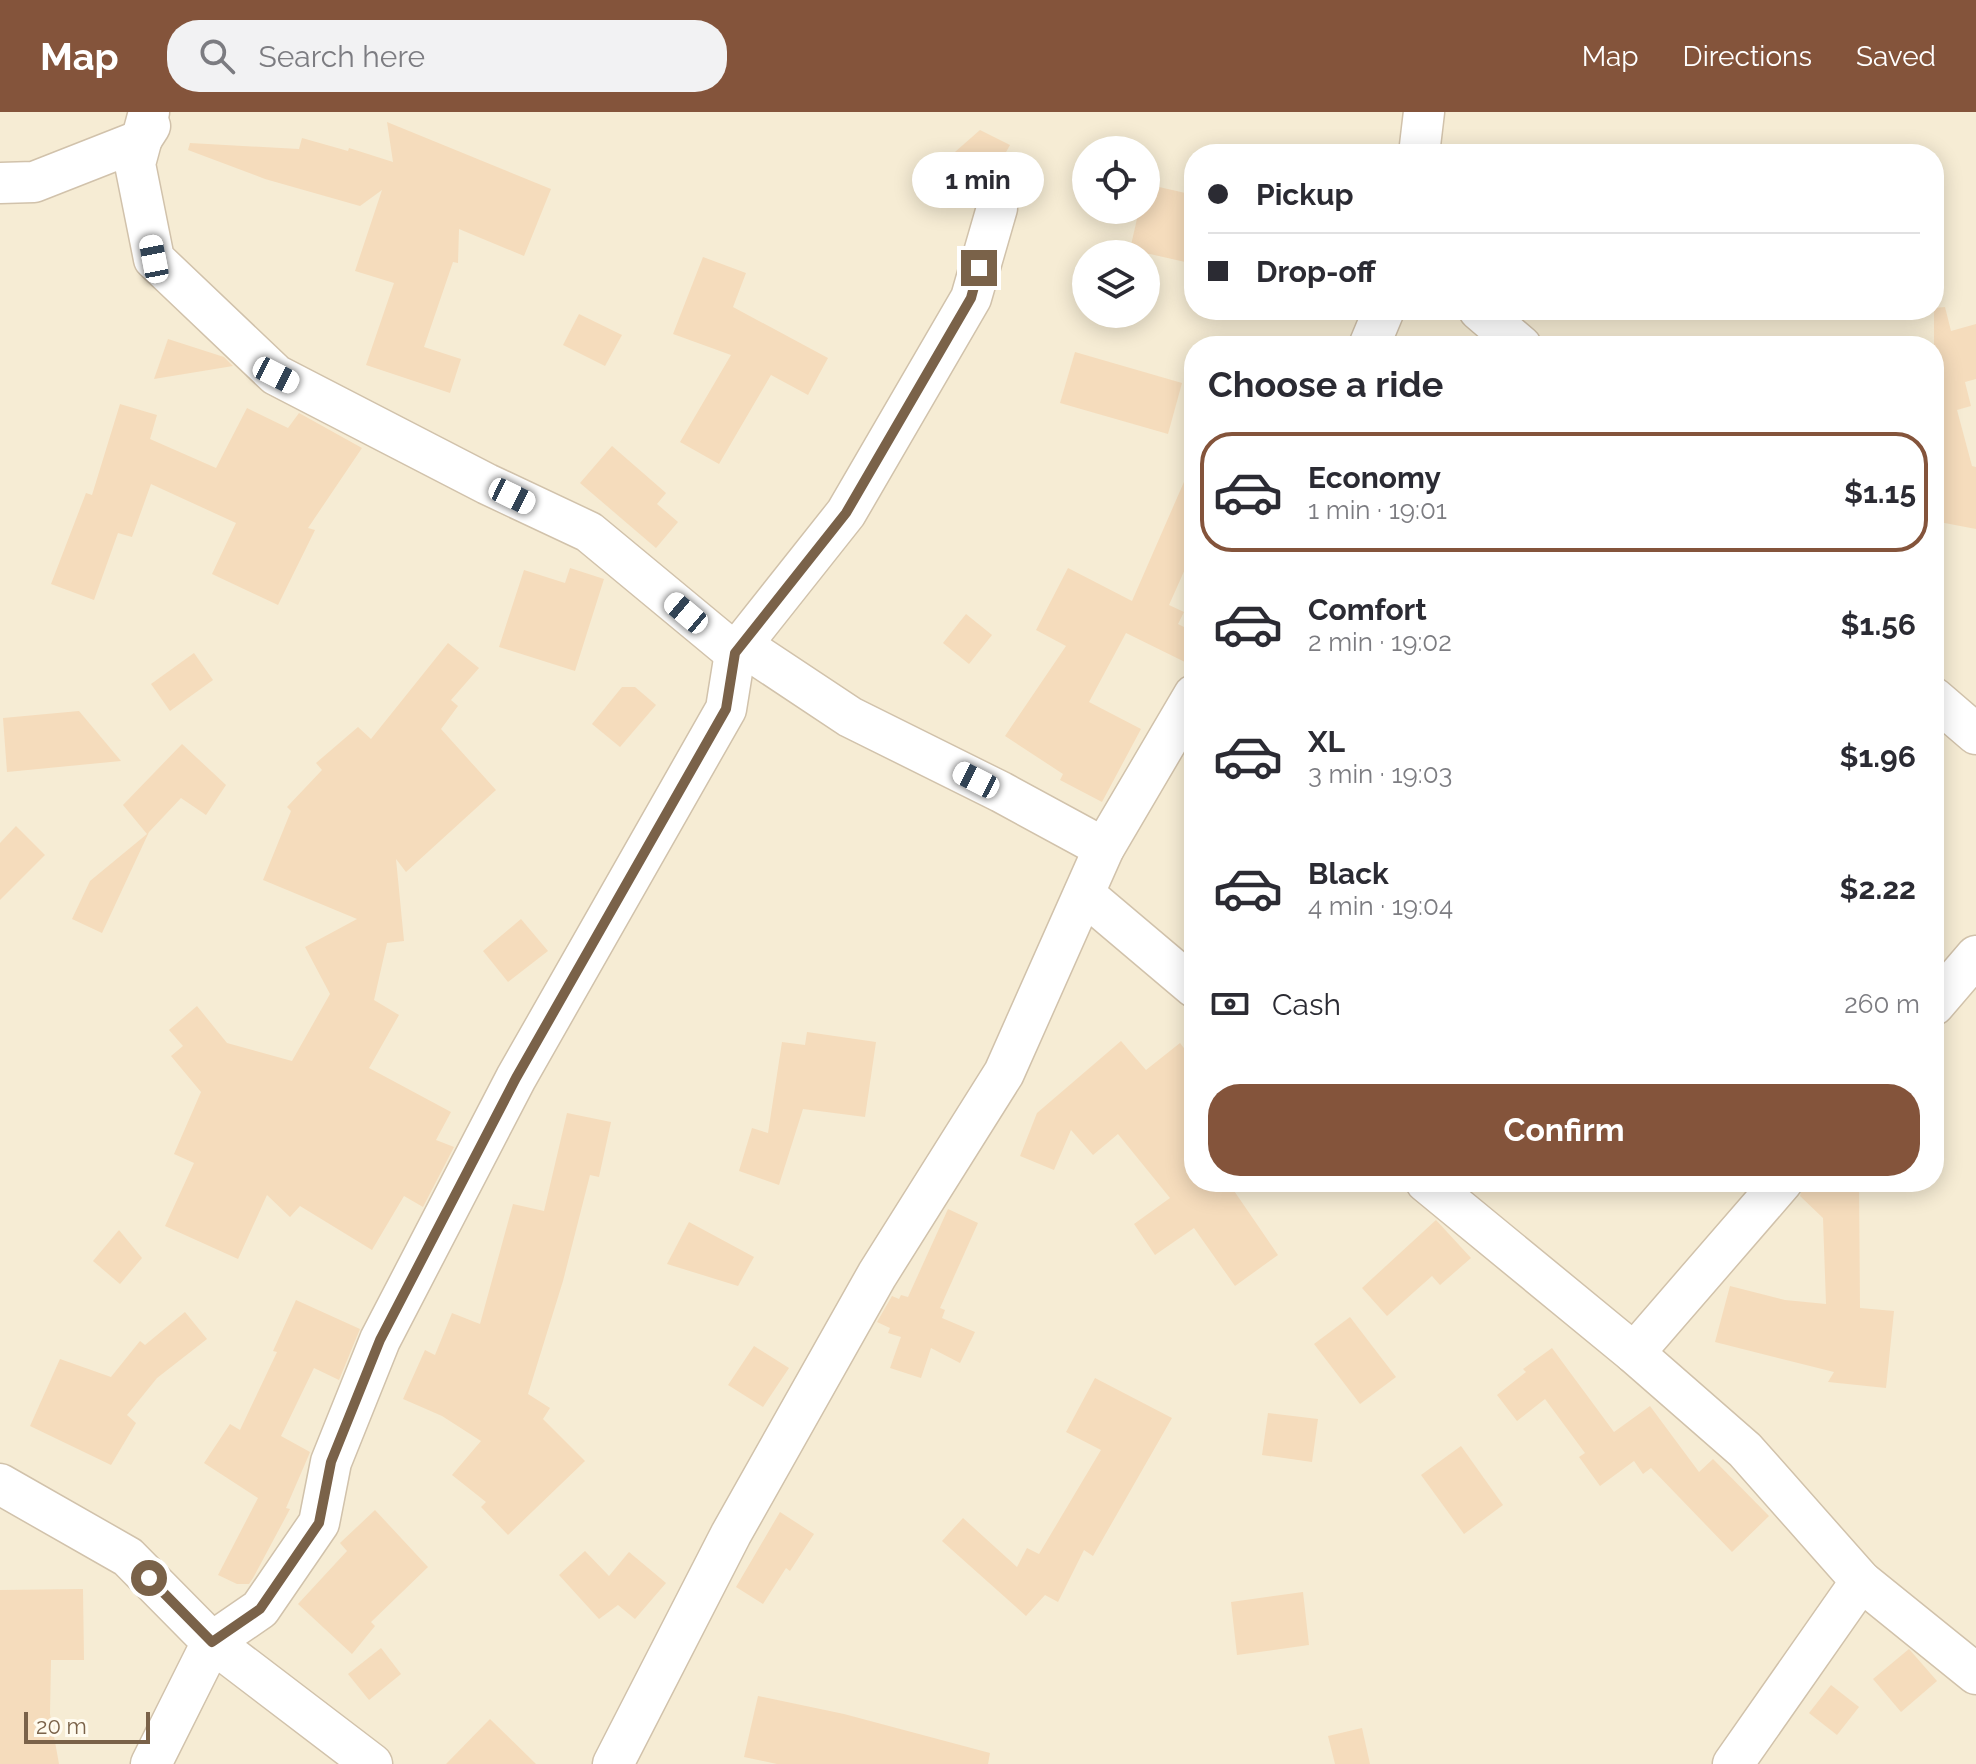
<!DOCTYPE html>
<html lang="en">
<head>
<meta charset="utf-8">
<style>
	body { margin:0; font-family:Raleway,sans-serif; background:#f2f2f3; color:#2b2b33; height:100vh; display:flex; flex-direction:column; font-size:30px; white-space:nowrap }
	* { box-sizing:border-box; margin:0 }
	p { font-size:26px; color:#7c7c81 }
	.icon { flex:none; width:44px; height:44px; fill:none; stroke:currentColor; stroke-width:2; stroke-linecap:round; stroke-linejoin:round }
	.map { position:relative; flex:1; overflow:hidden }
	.side { position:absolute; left:1184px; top:224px; width:760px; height:856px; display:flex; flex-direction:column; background:#fff; border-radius:32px; box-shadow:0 4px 20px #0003 }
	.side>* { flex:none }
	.top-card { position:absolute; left:1184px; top:32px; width:760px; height:176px; border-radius:32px; box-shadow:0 4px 20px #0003; display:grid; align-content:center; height:176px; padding:0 24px; background:#fff }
	.tools { position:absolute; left:1072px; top:24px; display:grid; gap:16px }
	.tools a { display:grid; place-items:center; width:88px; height:88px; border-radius:50%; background:#fff; box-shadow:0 4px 20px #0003; font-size:40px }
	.scale { position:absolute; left:24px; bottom:20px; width:126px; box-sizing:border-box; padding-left:8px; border:4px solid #7a6249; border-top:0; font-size:22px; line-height:28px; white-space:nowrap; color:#7a6249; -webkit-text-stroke:6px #fffbef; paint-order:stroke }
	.end { position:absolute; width:36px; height:36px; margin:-18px; border:10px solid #7a6249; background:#fff; box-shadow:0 0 0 4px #fff }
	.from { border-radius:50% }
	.bubble { position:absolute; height:56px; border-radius:28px; background:#fff; box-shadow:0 4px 20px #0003; font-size:26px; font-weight:700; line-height:56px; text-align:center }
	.car { position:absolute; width:24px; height:48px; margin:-24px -12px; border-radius:10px; box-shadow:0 0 6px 2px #0007; background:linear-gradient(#fff 24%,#345 0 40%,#fff 0 76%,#345 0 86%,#fff 0) }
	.top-card b { display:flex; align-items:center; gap:28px; height:76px; font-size:30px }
	.top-card b+b { border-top:2px solid #e1e1e2 }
	.top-card i { width:20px; height:20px; background:#2b2b33 }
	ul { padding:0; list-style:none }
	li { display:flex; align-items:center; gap:24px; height:120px; margin:0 16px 12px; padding:0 8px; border:4px solid transparent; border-radius:32px }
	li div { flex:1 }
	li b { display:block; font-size:30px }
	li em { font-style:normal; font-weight:700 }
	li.current { border-color:#84543b }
	li>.icon { width:72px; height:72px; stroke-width:1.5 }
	h2 { padding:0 24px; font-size:36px; line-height:96px }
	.pay { display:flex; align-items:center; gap:20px; height:88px; padding:0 24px; font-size:30px }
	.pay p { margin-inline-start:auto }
	.cta { display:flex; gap:16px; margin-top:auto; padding:16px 24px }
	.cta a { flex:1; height:92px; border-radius:32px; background:#84543b; color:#fff; font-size:32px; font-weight:700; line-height:92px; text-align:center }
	header { display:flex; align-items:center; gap:48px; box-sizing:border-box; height:112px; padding:0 40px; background:#84543b; color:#fff }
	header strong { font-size:38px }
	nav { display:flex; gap:44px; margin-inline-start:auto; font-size:28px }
	.search { width:560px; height:72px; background:#f2f2f3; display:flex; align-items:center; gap:20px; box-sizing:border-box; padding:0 28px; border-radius:32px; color:#7c7c81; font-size:30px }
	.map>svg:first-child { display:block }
	.residential { fill:#f6ecd4; fill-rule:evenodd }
	.building { fill:#f5dcbc }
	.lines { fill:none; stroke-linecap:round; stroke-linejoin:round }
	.minor-casing { stroke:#d1c2ab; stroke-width:43 }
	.minor { stroke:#fff; stroke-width:40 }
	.route { stroke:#7a6249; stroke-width:10 }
</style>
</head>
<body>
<header>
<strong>Map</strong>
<div class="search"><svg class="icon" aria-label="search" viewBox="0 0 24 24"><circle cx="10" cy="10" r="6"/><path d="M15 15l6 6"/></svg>Search here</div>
<nav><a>Map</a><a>Directions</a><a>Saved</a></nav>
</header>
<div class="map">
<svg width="1976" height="1652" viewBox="0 0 1976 1652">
	<rect width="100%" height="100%" fill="#fef8e7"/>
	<path class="residential" d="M 0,0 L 1976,0 L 1976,1652 L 0,1652 ZM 1086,38 L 1146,38 L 1146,98 L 1086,98 ZM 1194,42 L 1934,42 L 1934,198 L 1194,198 ZM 1086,142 L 1146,142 L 1146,202 L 1086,202 ZM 1194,234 L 1934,234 L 1934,1070 L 1194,1070 Z"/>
	<g class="building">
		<polygon points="387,10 551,77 524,144 459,117 458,151 453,150 424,235 461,247 450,281 366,253 394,171 355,159 382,78 360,94 265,67 188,38 190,31 299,37 302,26 348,39 349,36 393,50"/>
		<polygon points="980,18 1010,33 989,70 947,47"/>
		<polygon points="1146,72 1194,83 1194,152 1150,142 1129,142 1139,98 1146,98"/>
		<polygon points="703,145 746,161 733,195 828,246 808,283 771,263 719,352 680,330 731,243 673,222"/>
		<polygon points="1945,195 1951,219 1976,212 1976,267 1965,270 1971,294 1957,298 1972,354 1976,355 1976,417 1934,409 1934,196"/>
		<polygon points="579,202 622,223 605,254 563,233"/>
		<polygon points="168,227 224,245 233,254 154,267"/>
		<polygon points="1075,240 1182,271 1168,322 1060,291"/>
		<polygon points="120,292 157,303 150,327 216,356 247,296 288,316 299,301 362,336 308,416 315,418 278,493 212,462 236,411 151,372 132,425 118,421 94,488 51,472 86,381 92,383"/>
		<polygon points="612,334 666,381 657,392 678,410 656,436 580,371"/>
		<polygon points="1194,347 1194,437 1169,493 1184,500 1178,512 1194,520 1194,542 1189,552 1126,521 1089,590 1141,617 1102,690 1060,668 1063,662 1005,624 1066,534 1036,518 1068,456 1132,489"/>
		<polygon points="570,456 604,467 575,559 499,535 524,458 565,471"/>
		<polygon points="966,502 992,523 969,552 943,531"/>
		<polygon points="448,531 479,556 451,588 458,594 441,617 496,678 406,760 396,747 404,829 387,831 374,888 399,903 369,956 451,1000 436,1028 454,1035 423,1095 404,1084 372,1138 300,1094 290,1105 267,1083 238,1147 165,1114 194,1051 174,1042 201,980 171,944 183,934 169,918 197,894 227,931 292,949 330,882 305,835 357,807 263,768 291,699 287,695 322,658 316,651 358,615 371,627"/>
		<polygon points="194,541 213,568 170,599 151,572"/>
		<polygon points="622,575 635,575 656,593 620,635 592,612"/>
		<polygon points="79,599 121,649 7,660 3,606"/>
		<polygon points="182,632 226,673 206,703 181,686 149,720 102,821 72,807 90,769 147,722 123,693"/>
		<polygon points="16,714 45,743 0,788 0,731"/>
		<polygon points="521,807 548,839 508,870 483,839"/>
		<polygon points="807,920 876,930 865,1005 803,997 779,1073 739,1059 752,1016 768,1021 782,930 805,933"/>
		<polygon points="1121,929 1146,958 1180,931 1194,949 1194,1070 1228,1070 1278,1143 1235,1174 1194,1116 1155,1143 1134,1112 1170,1086 1118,1022 1093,1043 1071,1018 1054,1058 1020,1044 1037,1001"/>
		<polygon points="567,1001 611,1010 599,1065 590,1063 563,1169 528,1282 550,1296 543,1307 585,1349 508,1423 481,1395 486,1390 452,1363 481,1329 442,1304 403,1287 425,1238 435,1243 452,1201 480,1212 513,1092 544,1099"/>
		<polygon points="1804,1070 1859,1070 1860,1196 1894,1199 1886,1276 1828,1270 1834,1260 1715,1230 1730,1174 1785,1188 1826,1192 1823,1106 1800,1084"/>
		<polygon points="948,1097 978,1111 940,1196 945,1198 942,1206 975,1220 960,1251 931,1236 921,1266 890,1256 901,1225 888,1221 890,1216 877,1210 892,1184 899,1187 901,1183 908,1185"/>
		<polygon points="1436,1108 1471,1146 1440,1173 1432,1164 1387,1204 1362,1176"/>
		<polygon points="689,1110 754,1145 738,1174 667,1152"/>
		<polygon points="119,1118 142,1146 120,1172 93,1149"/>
		<polygon points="296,1188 360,1217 339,1268 314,1256 281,1324 310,1340 308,1345 286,1396 290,1397 253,1466 249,1472 237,1472 218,1463 258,1386 204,1351 230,1312 240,1318 277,1240 273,1239"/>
		<polygon points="185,1200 207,1227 157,1266 127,1303 136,1311 111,1353 30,1314 60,1247 111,1265 140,1229 145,1233"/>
		<polygon points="1350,1205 1396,1265 1360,1292 1314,1232"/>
		<polygon points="754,1234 789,1256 763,1295 728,1273"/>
		<polygon points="1552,1236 1614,1320 1650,1294 1699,1360 1713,1347 1769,1404 1732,1440 1651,1356 1643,1362 1634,1349 1600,1374 1579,1345 1585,1341 1545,1287 1517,1309 1497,1283 1526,1260 1523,1257"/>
		<polygon points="1095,1266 1172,1306 1093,1444 1084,1438 1058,1490 1045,1483 1026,1504 942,1429 963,1406 1017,1455 1027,1436 1039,1442 1101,1338 1066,1320"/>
		<polygon points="1268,1301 1318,1307 1312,1350 1262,1343"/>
		<polygon points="1461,1334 1503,1393 1464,1422 1421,1363"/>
		<polygon points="375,1398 428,1455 371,1510 375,1514 352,1542 298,1492 347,1439 340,1431"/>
		<polygon points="780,1400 814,1422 790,1459 786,1456 763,1492 736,1475"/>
		<polygon points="585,1439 609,1464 629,1440 666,1471 635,1507 618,1493 599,1507 559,1463"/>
		<polygon points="83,1477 84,1548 51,1548 50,1602 59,1652 0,1652 0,1478"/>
		<polygon points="1303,1480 1309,1533 1237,1543 1231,1490"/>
		<polygon points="381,1536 401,1562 369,1588 348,1562"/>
		<polygon points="1909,1537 1937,1569 1901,1600 1873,1567"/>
		<polygon points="1831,1573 1859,1595 1837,1623 1809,1601"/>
		<polygon points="758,1584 844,1602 990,1641 988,1652 777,1652 744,1645"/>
		<polygon points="490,1607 536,1652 446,1652"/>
		<polygon points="1362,1616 1370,1652 1335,1652 1328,1624"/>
	</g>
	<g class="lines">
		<g class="minor-casing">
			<g id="minor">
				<polyline points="149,0 135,52 154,147 276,263 487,372 589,420 735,541 746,536 850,605 1001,680 1104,736"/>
				<polyline points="1419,42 1424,0"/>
				<polyline points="0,71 34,70 141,28 150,14"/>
				<polyline points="1479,198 1521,234"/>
				<polyline points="1369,234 1384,198"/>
				<polyline points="1934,586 1976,622"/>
				<polyline points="1084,782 1194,875"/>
				<polyline points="1934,893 1976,844"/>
				<polyline points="1426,1070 1634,1241 1745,1338 1861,1469 1976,1562"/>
				<polyline points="1634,1241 1782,1070"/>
				<polyline points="0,1372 128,1445 212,1530 151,1652"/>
				<polyline points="372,1652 212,1530 260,1497 319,1411 331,1350 380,1228 516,966 726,597 735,541 846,401 971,186 997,96"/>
				<polyline points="613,1652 731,1422 877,1163 1004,961 1104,736 1194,583"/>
				<polyline points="1733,1652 1861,1469"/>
			</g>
		</g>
		<use href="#minor" class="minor"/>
	</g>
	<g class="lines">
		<polyline class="route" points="149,1466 212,1530 260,1497 319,1411 331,1350 380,1228 516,966 726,597 735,541 846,401 971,186 979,156"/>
	</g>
</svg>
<div class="tools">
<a><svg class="icon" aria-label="locate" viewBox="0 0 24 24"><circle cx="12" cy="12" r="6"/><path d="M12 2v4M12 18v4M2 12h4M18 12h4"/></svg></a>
<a><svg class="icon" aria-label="layers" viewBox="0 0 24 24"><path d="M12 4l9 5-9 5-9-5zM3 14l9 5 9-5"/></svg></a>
</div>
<div class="scale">20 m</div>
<i class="end from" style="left:149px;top:1466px"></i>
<i class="end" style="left:979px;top:156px"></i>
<div class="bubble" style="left:912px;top:40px;width:132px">1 min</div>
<i class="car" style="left:154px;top:147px;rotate:349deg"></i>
<i class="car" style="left:276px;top:263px;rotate:117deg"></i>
<i class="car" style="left:512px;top:384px;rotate:116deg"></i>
<i class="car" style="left:686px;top:501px;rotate:310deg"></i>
<i class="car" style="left:976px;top:668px;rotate:297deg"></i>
<div class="top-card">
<b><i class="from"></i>Pickup</b>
<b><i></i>Drop-off</b>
</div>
<section class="side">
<h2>Choose a ride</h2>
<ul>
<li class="current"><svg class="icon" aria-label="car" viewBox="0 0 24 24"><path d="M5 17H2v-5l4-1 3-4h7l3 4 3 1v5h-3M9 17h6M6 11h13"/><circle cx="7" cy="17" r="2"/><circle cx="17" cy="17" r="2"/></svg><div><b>Economy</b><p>1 min · 19:01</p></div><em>$1.15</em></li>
<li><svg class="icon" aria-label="car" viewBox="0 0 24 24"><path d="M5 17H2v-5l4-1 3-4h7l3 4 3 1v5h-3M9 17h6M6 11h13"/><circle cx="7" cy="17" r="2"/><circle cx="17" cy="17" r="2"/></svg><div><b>Comfort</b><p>2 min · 19:02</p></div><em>$1.56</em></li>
<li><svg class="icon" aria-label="car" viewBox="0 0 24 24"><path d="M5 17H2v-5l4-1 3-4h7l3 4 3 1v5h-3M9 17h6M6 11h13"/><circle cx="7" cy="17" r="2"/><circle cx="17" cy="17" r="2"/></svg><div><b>XL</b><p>3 min · 19:03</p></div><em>$1.96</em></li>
<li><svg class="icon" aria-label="car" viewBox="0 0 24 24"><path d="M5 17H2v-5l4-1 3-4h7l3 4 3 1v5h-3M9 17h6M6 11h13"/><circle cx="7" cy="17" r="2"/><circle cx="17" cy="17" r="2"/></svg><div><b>Black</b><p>4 min · 19:04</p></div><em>$2.22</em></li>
</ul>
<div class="pay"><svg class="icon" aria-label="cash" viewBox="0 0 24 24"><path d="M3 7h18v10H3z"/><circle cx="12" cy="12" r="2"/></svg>Cash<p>260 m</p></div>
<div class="cta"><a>Confirm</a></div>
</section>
</div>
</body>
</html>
